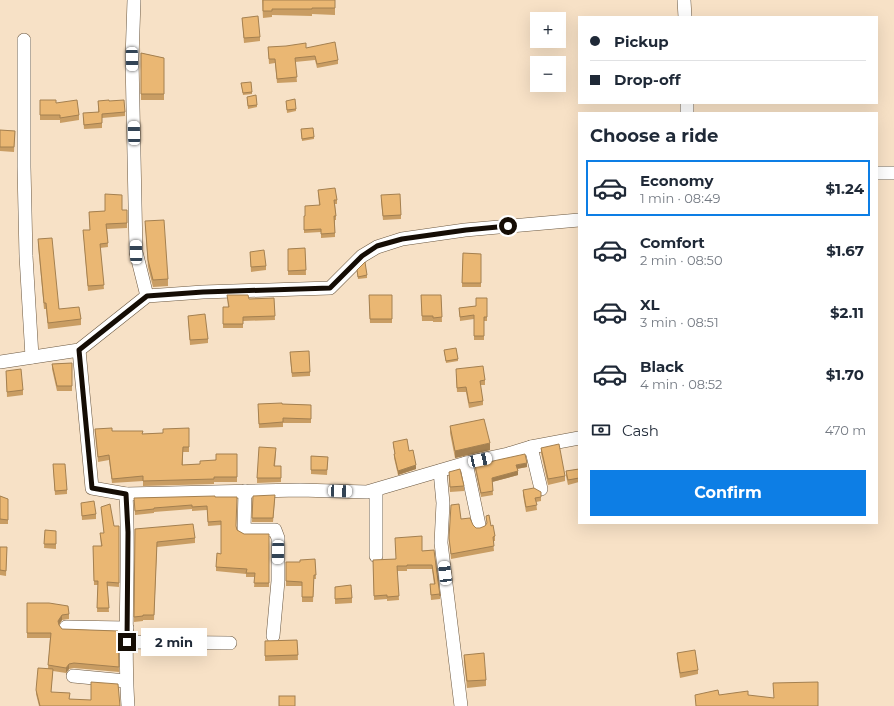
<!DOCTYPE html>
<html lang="en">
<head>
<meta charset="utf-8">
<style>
	body { margin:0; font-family:Montserrat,sans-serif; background:#f2f2f3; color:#1f2937; height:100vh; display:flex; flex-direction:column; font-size:15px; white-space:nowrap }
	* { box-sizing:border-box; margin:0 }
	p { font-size:13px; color:#747a83 }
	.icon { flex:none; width:22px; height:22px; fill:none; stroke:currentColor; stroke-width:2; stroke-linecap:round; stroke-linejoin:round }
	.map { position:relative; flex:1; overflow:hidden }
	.drawer { position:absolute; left:578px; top:112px; width:300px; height:412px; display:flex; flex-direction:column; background:#fff; border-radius:0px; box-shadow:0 4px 16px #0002 }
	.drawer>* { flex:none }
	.guide { position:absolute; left:578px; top:16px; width:300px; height:88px; border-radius:0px; box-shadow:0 4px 16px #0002; display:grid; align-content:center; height:88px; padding:0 12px; background:#fff }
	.fabs { position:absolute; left:530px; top:12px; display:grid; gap:8px }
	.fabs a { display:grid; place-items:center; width:36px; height:36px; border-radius:0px; background:#fff; box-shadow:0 4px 16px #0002; font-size:20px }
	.end { position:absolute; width:18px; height:18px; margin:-9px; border:5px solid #150d05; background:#fff; box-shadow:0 0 0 2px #fff }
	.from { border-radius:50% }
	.bubble { position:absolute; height:28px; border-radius:0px; background:#fff; box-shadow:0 4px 16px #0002; font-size:13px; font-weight:700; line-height:28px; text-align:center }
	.car { position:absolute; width:12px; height:24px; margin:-12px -6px; border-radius:5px; box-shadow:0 0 3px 1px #0007; background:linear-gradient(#fff 24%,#345 0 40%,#fff 0 76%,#345 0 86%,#fff 0) }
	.guide b { display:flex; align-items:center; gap:14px; height:38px; font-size:15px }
	.guide b+b { border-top:1px solid #e0e1e3 }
	.guide i { width:10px; height:10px; background:#1f2937 }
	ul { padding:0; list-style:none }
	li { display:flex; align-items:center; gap:12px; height:56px; margin:0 8px 6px; padding:0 4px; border:2px solid transparent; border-radius:0px }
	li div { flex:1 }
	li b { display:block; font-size:15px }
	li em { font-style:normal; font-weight:700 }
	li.selected { border-color:#0d7ee5 }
	li>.icon { width:36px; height:36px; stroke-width:1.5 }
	h2 { padding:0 12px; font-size:18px; line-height:48px }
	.pay { display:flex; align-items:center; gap:10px; height:44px; padding:0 12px; font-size:15px }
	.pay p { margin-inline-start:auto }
	.cta { display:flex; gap:8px; margin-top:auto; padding:8px 12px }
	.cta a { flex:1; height:46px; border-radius:0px; background:#0d7ee5; color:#fff; font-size:16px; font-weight:700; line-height:46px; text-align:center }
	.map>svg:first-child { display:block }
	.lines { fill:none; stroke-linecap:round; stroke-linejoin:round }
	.minor-casing { stroke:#6b5841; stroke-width:14 }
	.minor { stroke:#fff; stroke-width:13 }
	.wall { fill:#c99d63 }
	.shaded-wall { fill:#a48050 }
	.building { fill:#eab773; stroke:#a48050 }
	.route { stroke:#150d05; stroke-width:5 }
</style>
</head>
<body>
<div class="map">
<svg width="894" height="706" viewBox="0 0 894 706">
	<rect width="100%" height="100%" fill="#f7e1c6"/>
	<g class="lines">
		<g class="minor-casing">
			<g id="minor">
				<polyline points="134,0 132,59 136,252 147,296"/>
				<polyline points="684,0 685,17"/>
				<polyline points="24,40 24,167 26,256 32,357"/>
				<polyline points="687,103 687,113"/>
				<polyline points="877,173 894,173"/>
				<path d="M 79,350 L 92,488 L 126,494 C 130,565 123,635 128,706"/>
				<polyline points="0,362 79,350 147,296 203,292 330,288 362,256 377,247 402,239 465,230 579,220"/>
				<polyline points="531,447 541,489"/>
				<polyline points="466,463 479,525"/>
				<polyline points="440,471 443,503 441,543 461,706"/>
				<polyline points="376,490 376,556"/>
				<polyline points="245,491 244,530 275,530 278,538 278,581 273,636"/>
				<polyline points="126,494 300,490 367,492 466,463 508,454 531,447 579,438"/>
				<polyline points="66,627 127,628"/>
				<polyline points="127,642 230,643"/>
				<polyline points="73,676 126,681"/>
			</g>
		</g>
		<use href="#minor" class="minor"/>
	</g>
	<g class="wall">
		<polygon points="262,0 335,0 335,15 312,14 312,16 272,15 272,17 263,18"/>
		<polygon points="242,18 260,37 260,41 244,43"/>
		<polygon points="268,47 306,48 338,60 338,64 317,68 315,60 295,62 297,82 277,83 275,63 269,64"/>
		<polygon points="141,53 164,58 164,100 141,100"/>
		<polygon points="241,83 252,92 252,94 243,95"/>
		<polygon points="247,97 257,105 257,107 248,109"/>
		<polygon points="40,100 56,103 79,115 79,120 60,123 60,120 40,120"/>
		<polygon points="98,101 109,101 125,112 125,116 102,118 102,128 84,129 83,117 98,112"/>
		<polygon points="286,101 296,109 296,111 287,113"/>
		<polygon points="301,129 314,137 314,139 302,141"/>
		<polygon points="0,130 15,131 14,152 0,151"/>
		<polygon points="318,190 337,200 337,204 335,204 336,216 336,220 335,220 335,237 321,238 321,232 304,233 304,216 305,216 319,205"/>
		<polygon points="381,200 401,215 401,219 383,220"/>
		<polygon points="127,210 127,228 107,229 108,247 100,248 104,289 88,291 83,230 90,230 89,212"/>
		<polygon points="145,221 168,279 168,286 153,287 148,267"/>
		<polygon points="38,239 59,309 81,319 81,325 48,329 46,309 44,309 38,245"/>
		<polygon points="305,248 306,275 288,275 288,249"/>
		<polygon points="250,252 266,266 266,270 251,272"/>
		<polygon points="463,253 481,254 481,287 462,287"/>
		<polygon points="357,270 367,275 367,278 358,279"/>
		<polygon points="227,295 249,299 274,298 275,320 243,321 243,328 223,328 223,307 228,307"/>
		<polygon points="369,295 392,295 392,323 370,323"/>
		<polygon points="421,295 441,295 442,322 433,322 433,321 422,321"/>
		<polygon points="487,298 487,321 484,321 484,340 474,340 474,319 460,321 459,308 476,306"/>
		<polygon points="188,316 208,339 208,343 190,345"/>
		<polygon points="444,350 458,359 458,361 446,363"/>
		<polygon points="290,357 310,372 310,376 292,377"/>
		<polygon points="72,363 72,391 57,391 52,369 52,364"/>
		<polygon points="6,371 23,390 23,395 7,397"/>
		<polygon points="456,374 485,380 485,385 480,385 483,401 483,405 469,408 466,392 457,392"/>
		<polygon points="282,404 311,405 311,423 283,423 283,427 259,428 258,409"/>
		<polygon points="450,426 490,450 455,458 450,433"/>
		<polygon points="189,428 189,452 183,452 183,465 200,464 237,454 237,482 214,482 214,484 143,486 143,481 112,483 109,460 98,462 95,429 142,434 163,433"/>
		<polygon points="393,442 416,469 398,475 394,458 394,454 395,454 393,446"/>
		<polygon points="541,448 565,476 565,481 548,485 541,453"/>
		<polygon points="276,453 275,466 281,466 281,482 257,483 257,478"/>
		<polygon points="311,456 328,457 327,475 311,474"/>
		<polygon points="53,464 67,490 67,494 55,495"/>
		<polygon points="475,465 527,467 517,469 518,475 492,482 493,495 481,497 475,469"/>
		<polygon points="579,469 579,482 568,485 566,476 566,471"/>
		<polygon points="449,472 464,486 464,491 450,492"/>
		<polygon points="523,490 541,497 541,501 536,502 537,510 526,512 523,495"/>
		<polygon points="0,496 8,499 8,524 0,524"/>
		<polygon points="253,496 275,499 273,522 252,522"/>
		<polygon points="215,497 236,526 237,530 244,534 269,534 269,587 254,587 255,577 246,577 246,574 216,571 216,567 221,554 221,525 208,526 207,510 192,511 192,509 154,512 154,513 135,515 134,498"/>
		<polygon points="81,503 96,514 96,519 82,520"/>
		<polygon points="101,507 114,526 119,526 119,587 107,586 109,612 97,612 98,585 94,585 93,546 101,546 100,533 104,533"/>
		<polygon points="461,519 476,528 480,528 491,526 495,536 495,541 493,541 494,551 451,559 449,538"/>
		<polygon points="135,529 195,538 195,543 157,547 154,620 143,620 143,621 134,622"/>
		<polygon points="45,530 56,531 56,549 44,548"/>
		<polygon points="0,547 7,547 6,576 0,575"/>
		<polygon points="434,550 440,596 440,601 440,599 431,600 430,584 434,584 432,569 407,569 407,571 397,571 399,600 387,601 387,599 374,600 373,560 396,559 422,551"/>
		<polygon points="315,559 316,579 314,579 313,602 302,602 302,586 286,586 286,562 300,562"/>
		<polygon points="335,591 352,598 352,603 335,604"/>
		<polygon points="27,603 69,614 69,619 62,620 59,625 62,629 118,631 119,672 74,668 69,669 66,673 53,671 51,692 70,699 120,706 39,706 36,694 36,690 48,669 50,638 27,638"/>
		<polygon points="297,640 298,660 265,661 265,641"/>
		<polygon points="677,653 698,670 698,674 680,678 677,658"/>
		<polygon points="464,655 486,680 486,686 467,688 464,662"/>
	</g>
	<g class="shaded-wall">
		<polygon points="490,443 490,450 455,458 455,451"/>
		<polygon points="527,463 527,467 516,469 516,465"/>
		<polygon points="416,465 416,469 398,475 398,471"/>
		<polygon points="518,471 518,475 492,482 492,478"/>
		<polygon points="62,615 62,620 58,626 58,621"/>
		<polygon points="69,664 69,669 66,673 66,668"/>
	</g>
	<g class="building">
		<polygon points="263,0 335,0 335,8 312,8 312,9 272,9 272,11 263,11"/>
		<polygon points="258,16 260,37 244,38 242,18"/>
		<polygon points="335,42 338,60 317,64 315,56 295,58 297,77 277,79 275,59 269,59 268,47 286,46 306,43 306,48"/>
		<polygon points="141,53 164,58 164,94 141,94"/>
		<polygon points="251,82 252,92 243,93 241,83"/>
		<polygon points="256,95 257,105 248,106 247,97"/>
		<polygon points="295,99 296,109 287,110 286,101"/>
		<polygon points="40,100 56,100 56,103 77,100 79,115 60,118 60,115 40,115"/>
		<polygon points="109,100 109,101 124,100 125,112 102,114 102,123 84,125 83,113 99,112 98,101"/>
		<polygon points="313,128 314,137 302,139 301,129"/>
		<polygon points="0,130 15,131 14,147 0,147"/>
		<polygon points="335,188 337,200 334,200 336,216 334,216 335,233 321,234 321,229 304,230 304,216 305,216 305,206 320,205 318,190"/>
		<polygon points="105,194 122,195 122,210 127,210 127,223 106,224 108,243 100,244 104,285 88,286 83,230 90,230 89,212 105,211"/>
		<polygon points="400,194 401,215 383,216 381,195"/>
		<polygon points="164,220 168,279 153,280 148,260 145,221"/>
		<polygon points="52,238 59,309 79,307 81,319 48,323 46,303 44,303 38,239"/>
		<polygon points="305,248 306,270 288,271 288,249"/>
		<polygon points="264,250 266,266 251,267 250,252"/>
		<polygon points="463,253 481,254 481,283 462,283"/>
		<polygon points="365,262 367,275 358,277 357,270"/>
		<polygon points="227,295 248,295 249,299 274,298 275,316 243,317 243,324 223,324 223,307 229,307"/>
		<polygon points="369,295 392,295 392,319 370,319"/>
		<polygon points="421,295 441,295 442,317 433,318 433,316 422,316"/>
		<polygon points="476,298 487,298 487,317 484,317 484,336 474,336 474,315 460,317 459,308 476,306"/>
		<polygon points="205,314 208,339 190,340 188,316"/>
		<polygon points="456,348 458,359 446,361 444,350"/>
		<polygon points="309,351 310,372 292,373 290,352"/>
		<polygon points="72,363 72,386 57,386 52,364"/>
		<polygon points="483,366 485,380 480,381 483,401 469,403 466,387 457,388 456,369"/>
		<polygon points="21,369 23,390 7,392 6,371"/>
		<polygon points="282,403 282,404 311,405 311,419 283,418 283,422 259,424 258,404"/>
		<polygon points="484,419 490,443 455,451 450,426"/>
		<polygon points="112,428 112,431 143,431 142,434 163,433 163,429 189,428 189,447 183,447 182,465 200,464 200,461 216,460 216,454 237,454 237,477 214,477 214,479 143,481 143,476 112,479 109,455 98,457 95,429"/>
		<polygon points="407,439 409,451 413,450 416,465 398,471 394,454 395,454 393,442"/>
		<polygon points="559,444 565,476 548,479 541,448"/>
		<polygon points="259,447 276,448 274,466 281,466 281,478 257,478"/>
		<polygon points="525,454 527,463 516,465 518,471 492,478 493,491 481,493 475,465"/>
		<polygon points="311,456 328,457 327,470 311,470"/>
		<polygon points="53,464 65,464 67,490 55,491"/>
		<polygon points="460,469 464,486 450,487 449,472"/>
		<polygon points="579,469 579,478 568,480 566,471"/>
		<polygon points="534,488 541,492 541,497 535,498 537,505 526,507 523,490"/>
		<polygon points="275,495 273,518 252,518 253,496"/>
		<polygon points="0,496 8,499 8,520 0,519"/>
		<polygon points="215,496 215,497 237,497 236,526 237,530 244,534 269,534 269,583 254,583 255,573 246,573 247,569 216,567 217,553 221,554 221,521 208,522 207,506 192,507 192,505 154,508 154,509 135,511 134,498"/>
		<polygon points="94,501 96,514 82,516 81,503"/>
		<polygon points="110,504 114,526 119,526 119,583 107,582 109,608 97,608 98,581 94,581 93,546 102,546 100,533 104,533 101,507"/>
		<polygon points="459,504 461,519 470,518 473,525 476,528 480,528 485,526 487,523 486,516 489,515 491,526 493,525 495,536 493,537 494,546 451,554 449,538 451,505"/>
		<polygon points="193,524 195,538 157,542 154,615 143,615 143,616 134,617 135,529"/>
		<polygon points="45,530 56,531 56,544 44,544"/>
		<polygon points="422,536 422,551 434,550 440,596 440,594 431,595 430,584 435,584 432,565 407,565 407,566 397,566 399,596 387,597 387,595 374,596 373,560 396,559 395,538"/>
		<polygon points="0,547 7,547 6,571 0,570"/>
		<polygon points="315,559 316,575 314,575 313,597 302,597 302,582 286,581 286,562 300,562 300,560"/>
		<polygon points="351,585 352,598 335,599 335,587"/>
		<polygon points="27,603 49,603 68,606 69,614 62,615 58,621 59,625 62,629 118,631 119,667 74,663 69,664 66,668 48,665 51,633 27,633"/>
		<polygon points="297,640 298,655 265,656 265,641"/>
		<polygon points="695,650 698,670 680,673 677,653"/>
		<polygon points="484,653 486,680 467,681 464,655"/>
		<polygon points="38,668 53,669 51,692 70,693 69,699 91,700 91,682 118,684 120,706 40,706 36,690"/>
		<polygon points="818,682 818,706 696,706 695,695 718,690 719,695 748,691 748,695 774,698 773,683"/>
		<rect x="279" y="696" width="16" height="10"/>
	</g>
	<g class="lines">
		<polyline class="route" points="127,642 128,532 126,494 92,488 79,350 147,296 203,292 330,288 362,256 377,246 402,239 466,230 508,226"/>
	</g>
</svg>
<div class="fabs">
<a>+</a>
<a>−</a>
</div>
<i class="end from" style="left:508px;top:226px"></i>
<i class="end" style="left:127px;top:642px"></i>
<div class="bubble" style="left:141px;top:628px;width:66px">2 min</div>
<i class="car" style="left:132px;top:59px;rotate:179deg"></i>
<i class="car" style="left:134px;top:133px;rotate:359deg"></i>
<i class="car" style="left:136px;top:252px;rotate:359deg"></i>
<i class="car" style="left:480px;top:460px;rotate:78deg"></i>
<i class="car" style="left:340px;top:491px;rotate:92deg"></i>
<i class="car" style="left:278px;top:552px;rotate:181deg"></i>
<i class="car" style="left:445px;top:573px;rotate:353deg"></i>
<div class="guide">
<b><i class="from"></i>Pickup</b>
<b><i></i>Drop-off</b>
</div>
<section class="drawer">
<h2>Choose a ride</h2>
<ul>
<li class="selected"><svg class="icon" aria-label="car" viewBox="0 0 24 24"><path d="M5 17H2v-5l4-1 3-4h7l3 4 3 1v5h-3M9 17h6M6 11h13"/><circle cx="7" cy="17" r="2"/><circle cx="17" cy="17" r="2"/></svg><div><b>Economy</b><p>1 min · 08:49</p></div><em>$1.24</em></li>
<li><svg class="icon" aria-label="car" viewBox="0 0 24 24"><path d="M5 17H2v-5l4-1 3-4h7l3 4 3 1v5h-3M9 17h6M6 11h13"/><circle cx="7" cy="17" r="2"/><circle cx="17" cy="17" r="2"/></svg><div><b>Comfort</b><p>2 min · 08:50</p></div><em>$1.67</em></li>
<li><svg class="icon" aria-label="car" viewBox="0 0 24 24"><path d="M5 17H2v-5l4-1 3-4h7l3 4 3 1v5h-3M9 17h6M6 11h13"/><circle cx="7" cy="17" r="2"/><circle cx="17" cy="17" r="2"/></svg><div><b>XL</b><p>3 min · 08:51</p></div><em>$2.11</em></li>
<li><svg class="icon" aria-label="car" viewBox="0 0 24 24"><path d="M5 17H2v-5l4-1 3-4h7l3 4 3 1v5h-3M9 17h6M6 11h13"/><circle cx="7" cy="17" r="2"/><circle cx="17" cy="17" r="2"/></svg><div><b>Black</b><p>4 min · 08:52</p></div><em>$1.70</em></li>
</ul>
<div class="pay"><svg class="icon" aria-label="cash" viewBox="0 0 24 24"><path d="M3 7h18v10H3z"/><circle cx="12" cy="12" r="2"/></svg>Cash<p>470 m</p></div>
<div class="cta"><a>Confirm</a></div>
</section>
</div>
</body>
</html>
